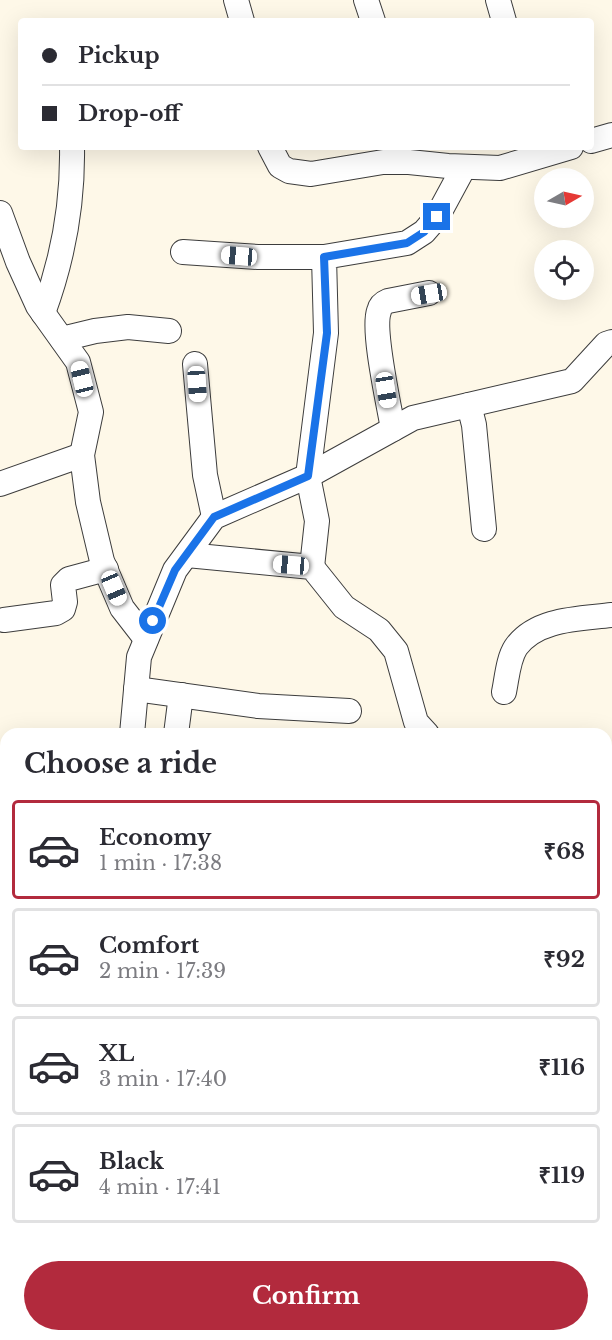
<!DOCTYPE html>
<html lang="en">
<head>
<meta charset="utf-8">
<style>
	body { margin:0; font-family:"Libre Baskerville",serif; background:#f2f2f3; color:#2b2b33; height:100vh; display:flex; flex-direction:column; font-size:22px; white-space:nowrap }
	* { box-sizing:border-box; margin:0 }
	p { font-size:20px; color:#7c7c81 }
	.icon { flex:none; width:33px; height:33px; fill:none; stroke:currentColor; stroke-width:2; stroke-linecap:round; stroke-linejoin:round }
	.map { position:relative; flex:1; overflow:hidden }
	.side { position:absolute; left:0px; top:728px; width:612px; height:614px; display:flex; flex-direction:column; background:#fff; border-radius:18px 18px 0 0; box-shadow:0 6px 24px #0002 }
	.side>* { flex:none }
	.banner { position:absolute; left:18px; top:18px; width:576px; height:132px; border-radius:6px; box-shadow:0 6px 24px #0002; display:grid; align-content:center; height:132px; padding:0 24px; background:#fff }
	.needle { width:39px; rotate:81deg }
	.controls { position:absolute; left:534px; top:168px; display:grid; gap:12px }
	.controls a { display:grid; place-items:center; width:60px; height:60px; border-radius:50%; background:#fff; box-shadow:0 6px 24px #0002; font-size:30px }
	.end { position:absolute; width:27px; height:27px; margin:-14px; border:8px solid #1a73e8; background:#fff; box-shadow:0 0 0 3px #fff }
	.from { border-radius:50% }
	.car { position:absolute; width:18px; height:36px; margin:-18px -9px; border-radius:8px; box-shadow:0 0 4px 2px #0007; background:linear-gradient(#fff 24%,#345 0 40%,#fff 0 76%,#345 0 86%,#fff 0) }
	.banner b { display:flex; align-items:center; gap:21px; height:57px; font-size:22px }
	.banner b+b { border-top:2px solid #e1e1e2 }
	.banner i { width:15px; height:15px; background:#2b2b33 }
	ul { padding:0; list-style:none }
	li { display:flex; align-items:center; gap:18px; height:99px; margin:0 12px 9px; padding:0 12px; border:3px solid #e1e1e2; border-radius:6px }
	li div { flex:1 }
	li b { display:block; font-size:22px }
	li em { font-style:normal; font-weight:800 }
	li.selected { border-color:#b22a3d }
	li>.icon { width:54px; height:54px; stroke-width:1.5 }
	h2 { padding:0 24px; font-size:27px; line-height:72px }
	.action { display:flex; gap:12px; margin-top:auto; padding:12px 24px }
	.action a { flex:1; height:69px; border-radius:36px; background:#b22a3d; color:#fff; font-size:24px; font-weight:800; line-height:69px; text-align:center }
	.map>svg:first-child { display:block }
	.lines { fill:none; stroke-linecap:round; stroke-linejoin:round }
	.minor-casing { stroke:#3d3d3d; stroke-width:26 }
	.minor { stroke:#fff; stroke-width:24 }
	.route { stroke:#1a73e8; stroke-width:8 }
</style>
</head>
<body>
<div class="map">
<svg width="612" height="1340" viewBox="0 0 612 1340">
	<rect width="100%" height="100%" fill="#fef8e8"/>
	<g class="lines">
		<g class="minor-casing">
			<g id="minor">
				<polyline points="236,0 242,21"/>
				<polyline points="366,0 373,21"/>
				<polyline points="498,0 504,21"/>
				<polyline points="591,141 612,135"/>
				<polyline points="270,147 280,166 289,171 311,174 383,162 409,162 448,166 500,168 571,147"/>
				<polyline points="0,213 18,262 38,306 78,362 91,412 82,455 88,502 102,561 122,608 146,639"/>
				<polyline points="183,252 258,257 324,257"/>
				<path d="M 43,313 C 63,259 73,204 72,147"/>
				<polyline points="62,339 95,331 128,327 169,331"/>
				<polyline points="195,364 205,475 214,517"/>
				<polyline points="469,405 474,425 484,529"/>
				<path d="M 393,429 C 389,405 372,330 379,311 C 380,306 383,303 388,301 L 429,293"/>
				<polyline points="0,484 82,455"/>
				<polyline points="187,555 312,567 344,607 379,630 396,651 416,722 427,734"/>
				<polyline points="312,567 317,521 308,476 326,333 324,257 407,243 424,232 437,217 464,167"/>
				<polyline points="4,620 56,613 63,609 65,602 63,585 69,579 106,569"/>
				<polyline points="136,689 258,706 349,711"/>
				<path d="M 504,692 C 507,678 508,659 516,647 C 537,618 580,619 612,615"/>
				<polyline points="132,734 139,657 175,570 214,517 308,476 413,418 572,381 606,344 612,342"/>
				<polyline points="176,734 181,695"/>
				<polyline points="0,814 6,812"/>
				<polyline points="606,934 612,933"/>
				<polyline points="0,1159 6,1157"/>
				<polyline points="606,1234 612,1228"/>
				<polyline points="0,1320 6,1324"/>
				<polyline points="23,1335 30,1340"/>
				<polyline points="218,1335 220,1340"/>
				<polyline points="68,1340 72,1335"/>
				<polyline points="518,1340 523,1335"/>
			</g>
		</g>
		<use href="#minor" class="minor"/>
	</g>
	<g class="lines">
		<polyline class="route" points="153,621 175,570 214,517 308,476 327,333 324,257 407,243 424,232 437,217"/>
	</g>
</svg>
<div class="controls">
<a><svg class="needle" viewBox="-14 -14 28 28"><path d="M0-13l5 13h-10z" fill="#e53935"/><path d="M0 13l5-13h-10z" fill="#7c7c81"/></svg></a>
<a><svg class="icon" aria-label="locate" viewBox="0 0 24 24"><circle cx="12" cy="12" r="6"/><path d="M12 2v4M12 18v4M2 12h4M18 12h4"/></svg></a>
</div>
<i class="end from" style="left:153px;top:621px"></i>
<i class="end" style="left:437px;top:217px"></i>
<i class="car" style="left:239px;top:256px;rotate:275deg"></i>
<i class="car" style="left:429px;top:294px;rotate:260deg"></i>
<i class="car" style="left:82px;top:379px;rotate:346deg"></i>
<i class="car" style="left:197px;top:384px;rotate:176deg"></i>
<i class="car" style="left:386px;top:390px;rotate:171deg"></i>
<i class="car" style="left:291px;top:565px;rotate:275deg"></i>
<i class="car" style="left:114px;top:588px;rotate:157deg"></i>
<div class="banner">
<b><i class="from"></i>Pickup</b>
<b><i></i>Drop-off</b>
</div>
<section class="side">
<h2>Choose a ride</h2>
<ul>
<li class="selected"><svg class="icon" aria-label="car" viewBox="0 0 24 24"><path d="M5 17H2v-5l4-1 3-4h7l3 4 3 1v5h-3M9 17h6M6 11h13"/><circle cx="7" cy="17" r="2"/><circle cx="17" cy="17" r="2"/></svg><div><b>Economy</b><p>1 min · 17:38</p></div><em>₹68</em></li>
<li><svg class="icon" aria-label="car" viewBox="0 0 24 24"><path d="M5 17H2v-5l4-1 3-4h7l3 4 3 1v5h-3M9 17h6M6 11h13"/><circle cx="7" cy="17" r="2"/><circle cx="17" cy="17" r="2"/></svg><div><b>Comfort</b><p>2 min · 17:39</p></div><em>₹92</em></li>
<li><svg class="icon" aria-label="car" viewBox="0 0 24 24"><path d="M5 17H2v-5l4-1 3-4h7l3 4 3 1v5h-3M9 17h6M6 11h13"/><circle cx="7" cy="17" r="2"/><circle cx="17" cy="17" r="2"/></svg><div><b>XL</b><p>3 min · 17:40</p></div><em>₹116</em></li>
<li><svg class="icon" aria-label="car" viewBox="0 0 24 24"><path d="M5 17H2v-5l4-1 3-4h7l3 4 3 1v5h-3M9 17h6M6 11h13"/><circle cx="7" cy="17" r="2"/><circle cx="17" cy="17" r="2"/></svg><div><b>Black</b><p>4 min · 17:41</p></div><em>₹119</em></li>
</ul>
<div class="action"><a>Confirm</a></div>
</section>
</div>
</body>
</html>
